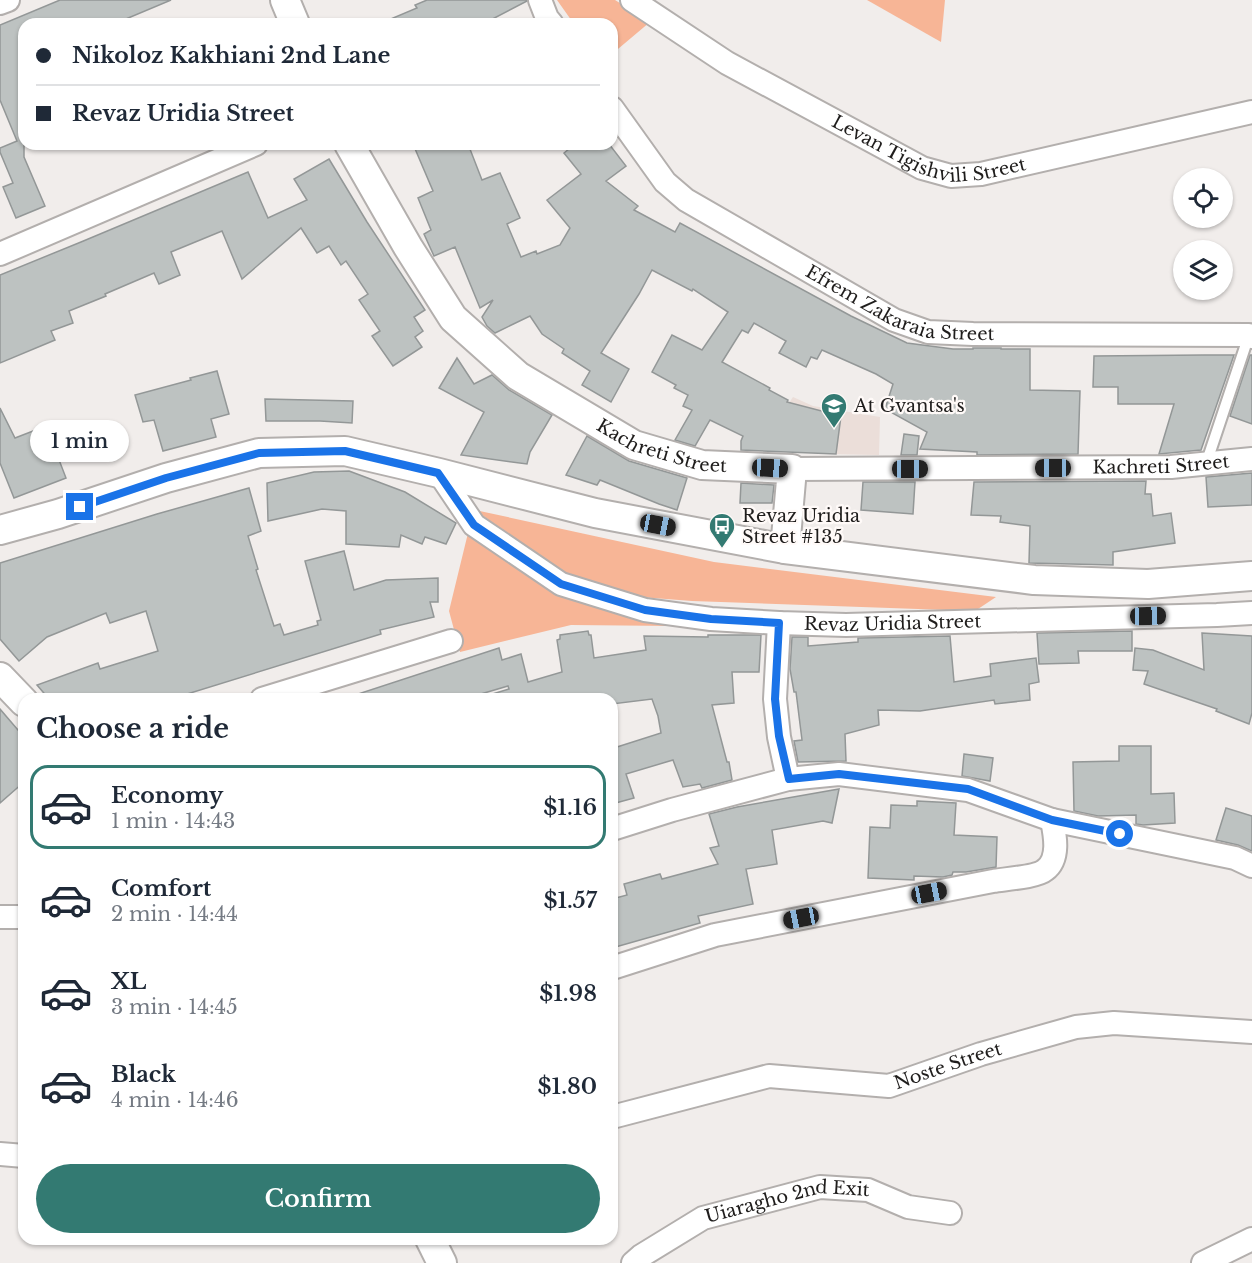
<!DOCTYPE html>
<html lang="en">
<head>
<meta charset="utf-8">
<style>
	body { margin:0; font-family:"Libre Baskerville",serif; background:#f6f6f7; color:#1f2937; height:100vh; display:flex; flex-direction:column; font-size:22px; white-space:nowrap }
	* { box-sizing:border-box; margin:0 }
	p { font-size:20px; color:#747a83 }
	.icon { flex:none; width:33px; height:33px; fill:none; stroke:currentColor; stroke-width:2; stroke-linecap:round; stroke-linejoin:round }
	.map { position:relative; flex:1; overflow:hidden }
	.panel { position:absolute; left:18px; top:693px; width:600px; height:552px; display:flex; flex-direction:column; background:#fff; border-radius:18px; box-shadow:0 2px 4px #0004 }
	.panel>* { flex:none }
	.top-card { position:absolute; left:18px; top:18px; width:600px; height:132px; border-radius:18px; box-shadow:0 2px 4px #0004; display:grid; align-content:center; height:132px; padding:0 18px; background:#fff }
	.controls { position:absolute; left:1173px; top:168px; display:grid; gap:12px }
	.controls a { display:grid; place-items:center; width:60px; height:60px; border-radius:50%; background:#fff; box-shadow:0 2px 4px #0004; font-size:30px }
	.end { position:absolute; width:27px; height:27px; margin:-14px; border:8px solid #1a73e8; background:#fff; box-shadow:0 0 0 3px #fff }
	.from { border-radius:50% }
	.bubble { position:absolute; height:42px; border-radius:21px; background:#fff; box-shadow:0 2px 4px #0004; font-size:20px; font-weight:600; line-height:42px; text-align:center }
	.car { position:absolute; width:18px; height:36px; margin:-18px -9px; border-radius:8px; box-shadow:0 0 4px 2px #0007; background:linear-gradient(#222 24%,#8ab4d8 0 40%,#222 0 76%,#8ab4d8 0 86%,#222 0) }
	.top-card b { display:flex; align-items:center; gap:21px; height:57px; font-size:22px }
	.top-card b+b { border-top:2px solid #e0e1e3 }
	.top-card i { width:15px; height:15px; background:#1f2937 }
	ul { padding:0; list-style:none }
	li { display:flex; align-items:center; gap:18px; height:84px; margin:0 12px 9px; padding:0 6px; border:3px solid transparent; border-radius:18px }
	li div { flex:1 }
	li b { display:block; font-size:22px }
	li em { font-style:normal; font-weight:600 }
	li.selected { border-color:#337a72 }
	li>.icon { width:54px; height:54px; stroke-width:1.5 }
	h2 { padding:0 18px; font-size:27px; line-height:72px }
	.button { display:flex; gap:12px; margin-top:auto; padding:12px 18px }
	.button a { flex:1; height:69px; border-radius:36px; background:#337a72; color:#fff; font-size:24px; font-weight:600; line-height:69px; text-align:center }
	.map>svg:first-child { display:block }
	.built { fill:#ebded9 }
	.green { fill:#f7b596 }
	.building { fill:#bdc2c1; stroke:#939797; stroke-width:1.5 }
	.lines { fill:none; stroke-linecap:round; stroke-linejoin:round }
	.service-casing { stroke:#b3afad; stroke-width:14 }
	.minor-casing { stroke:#b3afad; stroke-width:26 }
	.tertiary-casing { stroke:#b3afad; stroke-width:32 }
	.service { stroke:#fff; stroke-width:10 }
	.minor { stroke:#fff; stroke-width:22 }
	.tertiary { stroke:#fff; stroke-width:28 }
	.route { stroke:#1a73e8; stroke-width:8 }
	.labels { text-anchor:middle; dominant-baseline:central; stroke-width:4.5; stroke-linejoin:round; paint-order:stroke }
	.street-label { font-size:18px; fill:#1f1d1c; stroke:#fffaf8 }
	.poi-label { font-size:18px; fill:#1f1d1c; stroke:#fffaf8; text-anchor:start }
</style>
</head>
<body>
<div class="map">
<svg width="1252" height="1263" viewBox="0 0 1252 1263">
	<rect width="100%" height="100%" fill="#f1edeb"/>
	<polygon class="built" points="793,397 813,406 880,417 879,455 830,454 789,403"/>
	<g class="green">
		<polygon points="557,0 615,0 650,22 612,54 612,24 574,24"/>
		<polygon points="867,0 945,0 941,42"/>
		<polygon points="475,510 714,562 996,597 975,611 692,601 640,597 565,574"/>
		<polygon points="468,533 553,592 675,626 571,625 460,652 449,611"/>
	</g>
	<g class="building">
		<polygon points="60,0 171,0 114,24 24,24 24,157 45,206 16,218 3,187 13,183 0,152 0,148 17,141 0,100 0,25"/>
		<polygon points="427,0 527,0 527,1 483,24 379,24 417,8 415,5"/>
		<polygon points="413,144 468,144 482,180 500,173 520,218 507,224 521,257 536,251 537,254 560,245 570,228 547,200 581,174 564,153 575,144 609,144 626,166 606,181 638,206 634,210 675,232 680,223 851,316 907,343 953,349 973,349 973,348 1001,348 1001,349 1030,349 1030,390 1080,391 1078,454 977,455 977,452 920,449 927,432 885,409 893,384 876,374 822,350 817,359 811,357 806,367 779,353 786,341 754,323 748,333 742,330 722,362 770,388 769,390 788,400 787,402 841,416 836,454 741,450 741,441 743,436 710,420 695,446 675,440 692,410 683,406 688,395 674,388 676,385 652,372 672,335 702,350 728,312 693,289 692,291 652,270 639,294 601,353 629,369 611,402 582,385 590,371 562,353 564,349 542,334 530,316 495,333 487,326 482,317 493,300 480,308 455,247 434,256 424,234 431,230 418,198 433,191"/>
		<polygon points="329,159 367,222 425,310 414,317 423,331 415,337 422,347 393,366 372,336 380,331 359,300 368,294 346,261 341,265 329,246 317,253 301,228 242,279 222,231 171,252 180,275 159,284 154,273 105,294 106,296 69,311 73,323 51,331 55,340 0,363 0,275 81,242 248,172 268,218 307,200 294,179"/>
		<polygon points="1204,355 1234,355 1201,450 1159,454 1174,404 1118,404 1118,387 1093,387 1094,356"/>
		<polygon points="1250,355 1252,355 1252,424 1230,416"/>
		<polygon points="457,358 474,384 492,375 509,390 552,415 530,452 527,464 461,455 484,412 439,388"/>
		<polygon points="217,371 229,414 211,419 216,437 163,451 154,420 143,422 135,395 191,380 190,378"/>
		<polygon points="265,399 353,401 352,423 320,421 266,421"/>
		<polygon points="0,408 15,438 46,426 66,478 14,498 0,463"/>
		<polygon points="904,434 919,436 917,455 901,455"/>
		<polygon points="587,436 629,461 687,478 677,510 659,504 600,480 597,485 566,475"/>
		<polygon points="349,471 405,492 456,523 446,544 425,537 422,544 401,535 399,547 346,544 346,511 322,509 268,521 267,483 314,472"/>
		<polygon points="1252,473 1252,505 1208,507 1206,477"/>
		<polygon points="1146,481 1145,494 1151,494 1153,516 1171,513 1175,543 1113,552 1113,565 1029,563 1030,526 1000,522 1001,516 971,515 974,482"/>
		<polygon points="863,482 915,482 913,514 861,510"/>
		<polygon points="741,483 774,485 772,503 740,503"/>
		<polygon points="249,488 261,531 248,536 258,569 256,570 274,626 280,624 284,635 318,625 317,621 321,620 305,561 344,551 354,590 386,580 438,578 438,602 430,602 434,617 380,630 381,634 171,699 49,699 37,685 98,663 100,669 158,651 146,611 110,623 106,613 47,637 19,661 0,639 0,563 157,514"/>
		<polygon points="588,631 589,635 591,635 594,658 646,650 644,636 708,637 708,635 761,635 759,672 732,672 734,703 712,705 727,762 729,762 732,780 702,788 700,784 683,787 673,760 626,774 634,798 612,804 612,743 616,743 617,747 661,733 658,716 652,699 612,704 612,699 490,699 489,695 509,689 508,686 464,699 355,699 355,695 499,648 502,660 521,654 528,682 562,672 557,640 560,639 560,635"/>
		<polygon points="1132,631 1132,651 1078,651 1079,663 1039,664 1037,633"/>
		<polygon points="1202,633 1252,636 1252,713 1249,724 1216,711 1217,709 1144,684 1148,671 1133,670 1135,648 1153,650 1204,670"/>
		<polygon points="950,636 954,682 991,676 990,664 1036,658 1039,682 1029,684 1030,700 995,704 994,700 920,711 878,710 879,725 845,734 846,761 798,762 794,741 802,740 796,692 794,692 790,669 792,637 808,637 808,646 858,642 858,638"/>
		<polygon points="0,709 24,737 24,782 0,803"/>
		<polygon points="1119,746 1151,746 1151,794 1174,793 1175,823 1143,825 1136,824 1136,815 1098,816 1074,811 1073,762 1119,761"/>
		<polygon points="964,754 993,758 990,781 962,776"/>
		<polygon points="839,789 832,823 823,821 772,830 777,864 746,869 753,904 698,916 700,923 612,948 612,899 627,895 624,884 660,874 662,879 718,864 710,848 719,846 709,814 737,807"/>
		<polygon points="917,801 956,803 954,835 997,837 996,867 966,872 953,872 952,875 943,877 914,876 914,880 868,878 870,827 890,828 891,805 917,806"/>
		<polygon points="1226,808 1252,816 1252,851 1238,845 1216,840"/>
	</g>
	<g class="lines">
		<g class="service-casing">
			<polyline id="service" points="1206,464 1249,335"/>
		</g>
		<g class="minor-casing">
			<g id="minor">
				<polyline points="540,0 547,18 552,24"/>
				<path id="s1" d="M 632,0 L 727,63 L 922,168 L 951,176 L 981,174 L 1252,112"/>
				<polyline points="0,3 8,0"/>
				<path id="s2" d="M 612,108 L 665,182 L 686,200 L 894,320 L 928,332 L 973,334 L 1249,335 L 1252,337"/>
				<polyline points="0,254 256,144"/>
				<path id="s3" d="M 792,469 L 1171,467 L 1252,459"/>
				<path id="s4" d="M 439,473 L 474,525 L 561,584 L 645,610 L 711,619 L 779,623 L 846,625 L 1217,615 L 1252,613"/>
				<polyline points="779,623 775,699 779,737 788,779"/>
				<polyline points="262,699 451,641"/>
				<polyline points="612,829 672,810 788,779 839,774 968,790 1052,820 1235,858 1252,866"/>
				<polyline points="0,917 24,917"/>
				<path d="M 612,968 L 715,935 L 993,881 C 1005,879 1037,877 1045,870 C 1060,859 1055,835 1052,820"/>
				<path id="s5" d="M 612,1117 L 769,1076 L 889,1086 L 981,1054 L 1076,1027 L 1114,1023 L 1252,1032"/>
				<polyline points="0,1154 24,1156"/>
				<path id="s6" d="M 633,1263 L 641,1256 L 703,1218 L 820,1187 L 868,1190 L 908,1207 L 950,1213"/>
				<polyline points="1203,1263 1252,1239"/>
			</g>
		</g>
		<g class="tertiary-casing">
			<g id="tertiary">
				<polyline points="285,0 295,24"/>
				<path id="s7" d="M 349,144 L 408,247 L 453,318 L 518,376 L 634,445 L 702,465 L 792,469 L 785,549"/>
				<polyline points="0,530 58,514 166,478 259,453 345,451 439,473 595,513 785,549 1034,580 1148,584 1252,576"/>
				<polyline points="0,677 24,702"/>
				<polyline points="430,1239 442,1263"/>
			</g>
		</g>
		<use href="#service" class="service"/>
		<use href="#minor" class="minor"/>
		<use href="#tertiary" class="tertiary"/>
	</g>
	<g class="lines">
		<polyline class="route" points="80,507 166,478 259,453 345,451 438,473 474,525 561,584 645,610 711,619 779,623 775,699 779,736 789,779 839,774 968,789 1052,820 1120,834"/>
	</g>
	<defs>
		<g id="school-pin" transform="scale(1.35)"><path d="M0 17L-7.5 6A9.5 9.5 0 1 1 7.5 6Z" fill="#337a72" stroke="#fffaf8"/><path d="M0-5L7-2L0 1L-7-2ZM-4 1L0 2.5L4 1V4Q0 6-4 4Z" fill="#fff"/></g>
		<g id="bus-pin" transform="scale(1.35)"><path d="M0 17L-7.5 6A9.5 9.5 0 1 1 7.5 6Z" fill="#337a72" stroke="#fffaf8"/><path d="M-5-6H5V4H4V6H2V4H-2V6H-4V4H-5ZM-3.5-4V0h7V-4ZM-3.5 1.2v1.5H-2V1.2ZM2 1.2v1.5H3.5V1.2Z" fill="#fff"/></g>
	</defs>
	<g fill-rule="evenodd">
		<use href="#school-pin" x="834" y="406"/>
		<use href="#bus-pin" x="722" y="526"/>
	</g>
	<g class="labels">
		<g class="street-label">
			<text stroke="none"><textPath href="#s1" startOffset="338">Levan Tigishvili Street</textPath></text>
			<text stroke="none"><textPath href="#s2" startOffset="360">Efrem Zakaraia Street</textPath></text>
			<text stroke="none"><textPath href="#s7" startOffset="452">Kachreti Street</textPath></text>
			<text stroke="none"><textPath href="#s3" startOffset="369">Kachreti Street</textPath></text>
			<text stroke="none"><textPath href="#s4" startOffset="504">Revaz Uridia Street</textPath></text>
			<text stroke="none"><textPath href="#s5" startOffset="345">Noste Street</textPath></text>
			<text stroke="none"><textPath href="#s6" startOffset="170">Uiaragho 2nd Exit</textPath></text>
		</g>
		<g class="poi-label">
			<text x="854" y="406">At Gvantsa's</text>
			<text x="742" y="516">Revaz Uridia<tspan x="742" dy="21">Street #135</tspan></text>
		</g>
	</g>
</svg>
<div class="controls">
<a><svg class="icon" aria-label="locate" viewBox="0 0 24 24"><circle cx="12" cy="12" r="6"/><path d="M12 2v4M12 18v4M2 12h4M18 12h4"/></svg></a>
<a><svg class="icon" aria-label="layers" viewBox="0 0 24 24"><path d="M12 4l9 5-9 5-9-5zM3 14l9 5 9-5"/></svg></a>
</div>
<i class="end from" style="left:1120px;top:834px"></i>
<i class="end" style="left:80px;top:507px"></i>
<div class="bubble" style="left:30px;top:420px;width:99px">1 min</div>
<i class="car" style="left:770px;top:468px;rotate:93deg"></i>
<i class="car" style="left:1053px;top:468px;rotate:270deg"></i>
<i class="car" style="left:910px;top:469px;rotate:90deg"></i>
<i class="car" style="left:658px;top:525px;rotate:101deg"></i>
<i class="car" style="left:1148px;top:616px;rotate:89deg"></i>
<i class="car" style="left:929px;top:893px;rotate:79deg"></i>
<i class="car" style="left:801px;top:918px;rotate:259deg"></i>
<div class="top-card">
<b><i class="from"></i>Nikoloz Kakhiani 2nd Lane</b>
<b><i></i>Revaz Uridia Street</b>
</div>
<section class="panel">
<h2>Choose a ride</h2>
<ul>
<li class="selected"><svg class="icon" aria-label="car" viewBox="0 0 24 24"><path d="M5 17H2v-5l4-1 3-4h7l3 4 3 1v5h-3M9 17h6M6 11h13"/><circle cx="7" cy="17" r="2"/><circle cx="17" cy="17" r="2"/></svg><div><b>Economy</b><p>1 min · 14:43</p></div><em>$1.16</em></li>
<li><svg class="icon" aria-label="car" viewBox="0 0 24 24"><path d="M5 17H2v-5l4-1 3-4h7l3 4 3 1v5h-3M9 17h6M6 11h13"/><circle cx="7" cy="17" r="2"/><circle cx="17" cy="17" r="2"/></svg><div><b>Comfort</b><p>2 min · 14:44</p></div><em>$1.57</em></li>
<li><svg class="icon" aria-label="car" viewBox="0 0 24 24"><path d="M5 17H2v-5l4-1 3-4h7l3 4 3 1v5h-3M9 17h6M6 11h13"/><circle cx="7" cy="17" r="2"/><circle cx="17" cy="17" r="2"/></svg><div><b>XL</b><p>3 min · 14:45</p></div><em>$1.98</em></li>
<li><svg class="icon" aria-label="car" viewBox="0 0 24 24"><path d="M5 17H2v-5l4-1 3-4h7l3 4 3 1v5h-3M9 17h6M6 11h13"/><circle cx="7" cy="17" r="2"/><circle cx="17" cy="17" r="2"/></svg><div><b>Black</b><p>4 min · 14:46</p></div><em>$1.80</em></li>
</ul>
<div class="button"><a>Confirm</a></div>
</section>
</div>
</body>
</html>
